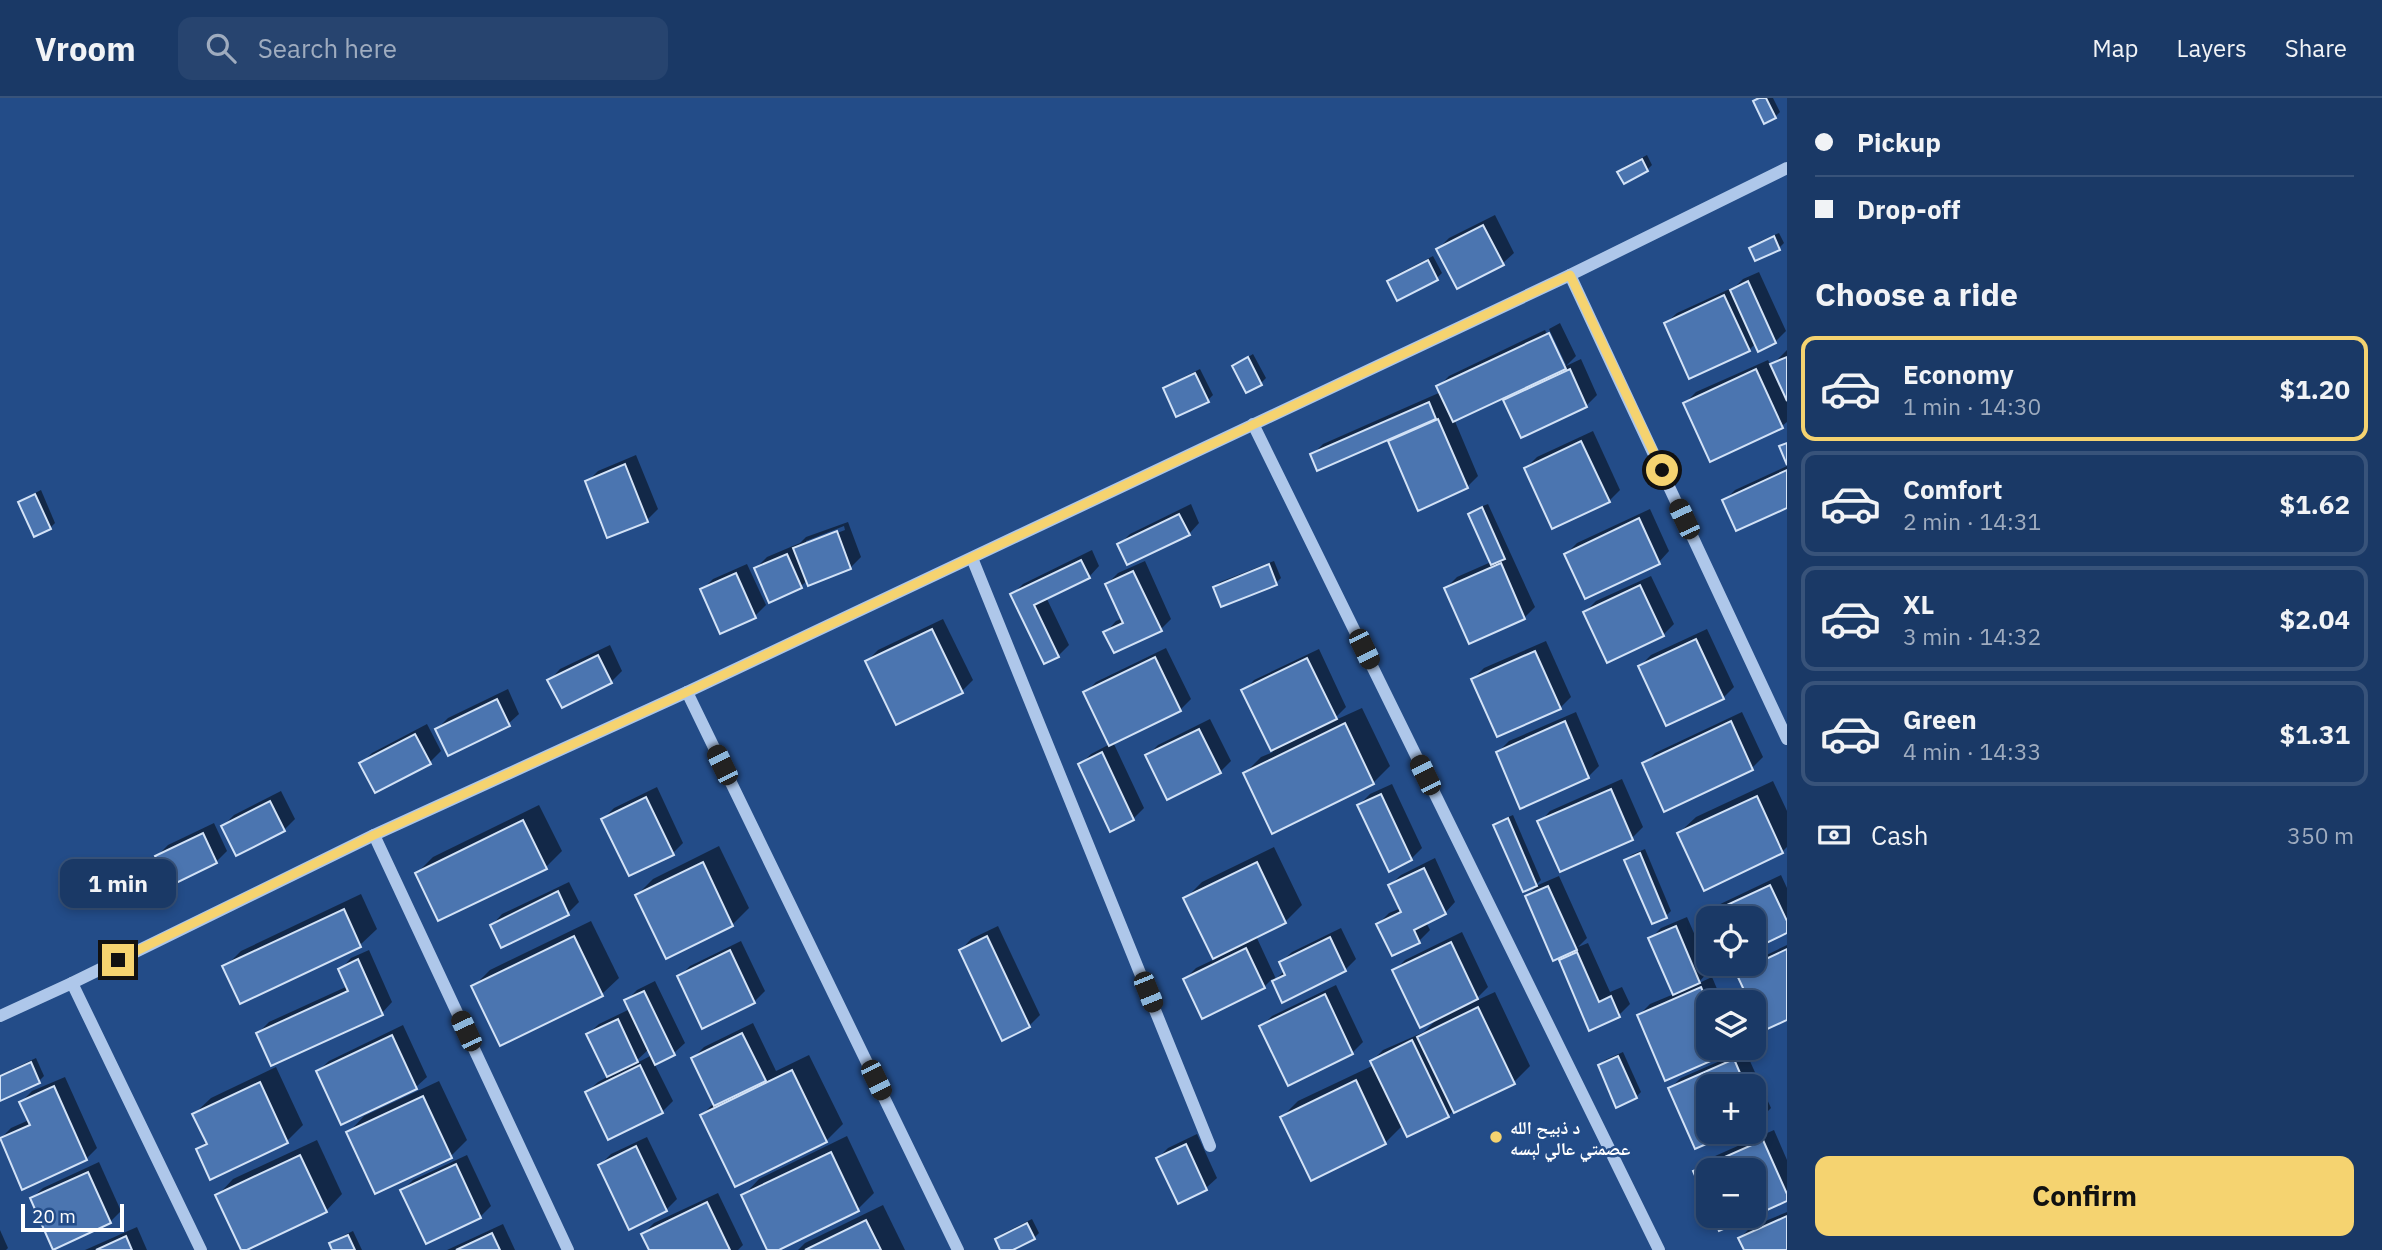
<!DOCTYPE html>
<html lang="en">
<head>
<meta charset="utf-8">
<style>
	body { margin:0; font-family:"IBM Plex Sans","Noto Naskh Arabic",sans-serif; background:#27446f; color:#f1f3f6; height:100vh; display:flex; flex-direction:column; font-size:26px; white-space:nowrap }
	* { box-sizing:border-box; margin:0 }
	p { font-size:23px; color:#9facbf }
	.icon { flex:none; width:38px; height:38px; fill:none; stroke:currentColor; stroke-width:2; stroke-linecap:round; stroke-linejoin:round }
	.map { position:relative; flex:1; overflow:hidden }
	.panel { display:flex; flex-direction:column; background:#1a3966; width:595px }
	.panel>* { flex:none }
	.top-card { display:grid; align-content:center; height:154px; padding:0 28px; background:#1a3966 }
	.tools { position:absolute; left:1696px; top:808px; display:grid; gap:14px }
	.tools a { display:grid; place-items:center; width:70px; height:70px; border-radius:14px; background:#1a3966; box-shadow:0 4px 10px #0003,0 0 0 2px #38537a; font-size:35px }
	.scale { position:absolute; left:21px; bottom:18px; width:103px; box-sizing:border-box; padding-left:7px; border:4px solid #fff; border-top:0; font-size:19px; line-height:24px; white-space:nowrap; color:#fff; -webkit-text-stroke:5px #234c88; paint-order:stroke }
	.end { position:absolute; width:32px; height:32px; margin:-16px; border:9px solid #f5d370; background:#111; box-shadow:0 0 0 4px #111 }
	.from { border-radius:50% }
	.bubble { position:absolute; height:49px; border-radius:14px; background:#1a3966; box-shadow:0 4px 10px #0003,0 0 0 2px #38537a; font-size:23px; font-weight:700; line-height:49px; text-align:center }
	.car { position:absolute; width:21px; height:42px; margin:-21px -10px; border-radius:9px; box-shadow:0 0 5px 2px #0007; background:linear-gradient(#222 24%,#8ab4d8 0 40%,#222 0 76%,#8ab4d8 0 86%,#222 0) }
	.top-card b { display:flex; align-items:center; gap:24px; height:66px; font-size:26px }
	.top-card b+b { border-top:2px solid #38537a }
	.top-card i { width:18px; height:18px; background:#f1f3f6 }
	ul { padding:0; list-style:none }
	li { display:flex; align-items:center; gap:21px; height:105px; margin:0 14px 10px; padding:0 14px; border:4px solid #38537a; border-radius:14px }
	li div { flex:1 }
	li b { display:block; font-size:26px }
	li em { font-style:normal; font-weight:700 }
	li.current { border-color:#f5d370 }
	li>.icon { width:63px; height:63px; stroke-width:1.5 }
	h2 { padding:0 28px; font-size:32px; line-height:84px }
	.pay { display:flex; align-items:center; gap:18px; height:77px; padding:0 28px; font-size:26px }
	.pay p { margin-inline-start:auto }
	.cta { display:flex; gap:14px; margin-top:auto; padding:14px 28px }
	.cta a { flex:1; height:80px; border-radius:14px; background:#f5d370; color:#111; font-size:28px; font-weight:700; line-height:80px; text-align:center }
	header { display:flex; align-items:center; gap:42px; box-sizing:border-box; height:98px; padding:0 35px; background:#1a3966; border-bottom:2px solid #38537a }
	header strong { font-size:33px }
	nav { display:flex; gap:38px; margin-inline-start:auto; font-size:24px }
	.search { width:490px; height:63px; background:#27446f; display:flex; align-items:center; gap:18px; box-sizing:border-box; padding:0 24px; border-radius:14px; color:#9facbf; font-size:26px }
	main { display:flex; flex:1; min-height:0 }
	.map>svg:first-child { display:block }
	.shadow { fill:#0007; fill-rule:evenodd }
	.building { fill:#4b75b0; stroke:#d2e2f7; stroke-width:2 }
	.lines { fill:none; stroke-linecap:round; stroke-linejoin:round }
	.minor { stroke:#aec7ea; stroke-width:12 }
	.route { stroke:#f5d370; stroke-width:9 }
	.poi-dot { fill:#f5d370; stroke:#234c88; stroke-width:2.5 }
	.labels { text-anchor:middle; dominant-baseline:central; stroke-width:5; stroke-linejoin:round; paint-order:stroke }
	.poi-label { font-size:18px; font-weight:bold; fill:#fff; stroke:#234c88; text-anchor:start }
</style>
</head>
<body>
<header>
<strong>Vroom</strong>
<div class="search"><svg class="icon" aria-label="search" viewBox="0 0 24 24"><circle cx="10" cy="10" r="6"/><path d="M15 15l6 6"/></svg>Search here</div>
<nav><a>Map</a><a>Layers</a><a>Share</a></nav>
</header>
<main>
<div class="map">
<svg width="1787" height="1152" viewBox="0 0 1787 1152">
	<rect width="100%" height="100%" fill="#234c88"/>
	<g class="shadow">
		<polygon points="1758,0 1773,0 1780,14 1775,19 1755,4"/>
		<polygon points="1647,57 1652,67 1647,72 1619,74 1624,69"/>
		<polygon points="1495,117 1514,155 1503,165 1438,151 1449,140"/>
		<polygon points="1779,135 1784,145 1779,150 1751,150 1756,145"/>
		<polygon points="1433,158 1442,175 1437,180 1389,183 1394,178"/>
		<polygon points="1759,174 1786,233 1775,244 1756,245 1749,252 1666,225 1677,215 1736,188 1743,181"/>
		<polygon points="1560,225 1576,258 1566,268 1581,261 1597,297 1586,308 1505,303 1515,293 1454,321 1478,378 1467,389 1419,410 1388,340 1312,357 1323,346 1441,294 1438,289 1449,278 1545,232 1562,267 1566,267 1549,231"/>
		<polygon points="1787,252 1787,324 1782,328 1685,305 1696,294 1768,262 1771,268"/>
		<polygon points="1253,256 1266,280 1261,285 1234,268"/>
		<polygon points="1200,271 1213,297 1208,302 1165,291 1170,286"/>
		<polygon points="1593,333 1620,392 1609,403 1526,370 1537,359"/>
		<polygon points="636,357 658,411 647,422 587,384 598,373"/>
		<polygon points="1787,368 1787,408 1724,403 1735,392"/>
		<polygon points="41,392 55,425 50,430 20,405 25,400"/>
		<polygon points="1191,406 1199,425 1189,436 1119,447 1130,436"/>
		<polygon points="1488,406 1535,509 1524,520 1446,490 1457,479 1491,464 1470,416 1475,411"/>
		<polygon points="1650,411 1669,453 1659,464 1566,456 1577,445"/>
		<path d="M 848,424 L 861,459 L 850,470 L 808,482 L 801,488 L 770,502 L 756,470 L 767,459 L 800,445 L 806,439 ZM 844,428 L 845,432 L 806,447 L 806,443 Z"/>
		<polygon points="1092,452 1099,468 1089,479 1046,499 1069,547 1058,558 1012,497 1023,486"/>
		<polygon points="1145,463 1171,521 1161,531 1106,534 1116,523 1123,520 1107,486 1118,475"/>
		<polygon points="1274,463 1281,480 1276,485 1215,489 1220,484"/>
		<polygon points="747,466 766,507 755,518 702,492 713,481"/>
		<polygon points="1651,478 1674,526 1663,537 1585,514 1596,503"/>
		<polygon points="943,521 973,582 962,593 867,563 878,552"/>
		<polygon points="1707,531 1734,589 1723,600 1640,568 1651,557"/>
		<polygon points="1546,543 1571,599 1560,610 1473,581 1484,570"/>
		<polygon points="610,547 622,573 611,584 550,582 560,571"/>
		<polygon points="1166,550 1191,601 1180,612 1113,644 1144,710 1133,721 1080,667 1091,656 1110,646 1085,595 1096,584"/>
		<polygon points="1319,551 1346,609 1331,624 1362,610 1390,668 1373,685 1245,675 1261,659 1273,654 1244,593 1254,582"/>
		<polygon points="508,591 519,616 508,626 437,631 448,620"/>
		<polygon points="1576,614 1599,668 1588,679 1498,654 1509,643"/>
		<polygon points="1742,614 1763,659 1752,670 1665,711 1644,666 1655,655"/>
		<polygon points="1210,621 1231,663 1220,674 1147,658 1158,647"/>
		<polygon points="427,626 441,653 430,664 375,693 361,666 372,655"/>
		<polygon points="1622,681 1643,729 1632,740 1540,724 1550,713"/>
		<polygon points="1773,683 1787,713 1787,749 1782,754 1679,735 1696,719"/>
		<polygon points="1392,686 1422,750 1411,761 1359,707 1370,696"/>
		<polygon points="657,689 683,745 673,755 603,721 614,710"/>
		<polygon points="281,693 295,721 284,732 223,728 234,717"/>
		<polygon points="539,707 562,753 546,769 417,775 433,759"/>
		<polygon points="1513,717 1541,782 1536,787 1495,727 1501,722"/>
		<polygon points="214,725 227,753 216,764 157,758 168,747"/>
		<polygon points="719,748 749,810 732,827 637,797 653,781"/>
		<polygon points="1274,749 1302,807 1285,824 1256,838 1276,881 1285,872 1281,864 1292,854 1341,830 1356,861 1345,872 1283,902 1272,881 1264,889 1185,881 1196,870 1215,861 1185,801 1202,784"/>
		<polygon points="1645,751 1671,813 1666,818 1653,824 1626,762 1631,757"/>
		<polygon points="1435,760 1455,804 1445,815 1426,824 1430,832 1419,843 1378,826 1389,815 1401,810 1390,787 1401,777"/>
		<polygon points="1781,777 1787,790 1787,833 1754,849 1754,821 1708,821 1708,830 1703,819 1714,809"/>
		<polygon points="1559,778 1587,840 1578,849 1588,845 1610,894 1622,889 1630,906 1619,917 1590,930 1561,863 1569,854 1527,798 1538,787"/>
		<polygon points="569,784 579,804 568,815 492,827 502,816"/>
		<polygon points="361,796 377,831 360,847 240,904 225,869 241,853"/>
		<polygon points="1687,819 1710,872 1697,886 1712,879 1723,905 1708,905 1708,950 1732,950 1666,981 1639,917 1650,906 1674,896 1650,841 1661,830"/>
		<polygon points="591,823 619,880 602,896 500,945 473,889 490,872"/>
		<polygon points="998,828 1040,917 1029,928 1003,941 961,852 971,841"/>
		<polygon points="1462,834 1488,889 1473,904 1495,894 1530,968 1514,984 1454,1012 1448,1018 1403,1027 1385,1045 1282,1019 1298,1003 1374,967 1372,963 1383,952 1424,934 1439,919 1394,873 1405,862"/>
		<polygon points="741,843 765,893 754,904 679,879 690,868"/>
		<polygon points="1787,847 1787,920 1764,931 1739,875 1748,866 1754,866 1754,863"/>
		<polygon points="369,852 392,904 382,915 258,935 269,924 348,888 341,871 351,860"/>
		<path d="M 655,883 L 685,945 L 674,955 L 654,965 L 673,1003 L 662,1014 L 587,994 L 598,984 L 609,978 L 588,936 L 599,926 L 630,911 L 626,903 L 637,892 ZM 649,951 L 652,957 L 635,966 L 634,965 Z"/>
		<polygon points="1336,887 1363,944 1352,955 1261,929 1272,918"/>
		<polygon points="753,925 776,973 809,957 843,1026 826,1043 736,1087 702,1017 714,1005 693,960 704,949"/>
		<polygon points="403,927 427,979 416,989 318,973 329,963"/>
		<polygon points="1745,952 1771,1010 1760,1021 1754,1024 1754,989 1708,989 1696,1049 1670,990 1681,980"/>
		<polygon points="1623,954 1641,994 1636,999 1600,967 1605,962"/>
		<polygon points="36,960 44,978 39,983 0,1001 0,977"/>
		<polygon points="276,969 303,1027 287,1043 198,1052 207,1043 194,1016 211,1000"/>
		<polygon points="65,979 97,1050 86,1061 22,1090 0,1041 11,1030 29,1022 21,1004 32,993"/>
		<polygon points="439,983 467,1042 451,1058 348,1035 364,1018"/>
		<polygon points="1774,1032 1787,1062 1787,1101 1754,1116 1754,1073 1708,1073 1708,1103 1695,1073 1706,1062"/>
		<polygon points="1197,1036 1217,1080 1206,1090 1158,1060 1168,1050"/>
		<polygon points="847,1038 874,1095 858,1111 775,1152 769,1152 743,1098 759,1081"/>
		<polygon points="647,1039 677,1101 666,1112 600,1067 611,1056"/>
		<polygon points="317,1042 342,1096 326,1113 217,1098 233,1081"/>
		<polygon points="467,1057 491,1108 480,1119 402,1093 413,1082"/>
		<polygon points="99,1064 121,1113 110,1124 32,1100 43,1090"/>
		<polygon points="718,1095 743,1147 738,1152 651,1152 643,1136 654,1125"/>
		<polygon points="883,1107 905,1152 798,1152 805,1145"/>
		<polygon points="1787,1114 1787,1152 1745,1152 1740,1140 1751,1129"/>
		<polygon points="1032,1121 1039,1135 1034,1140 1009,1152 1002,1152 997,1141 1002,1136"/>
		<polygon points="503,1126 515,1152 447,1152"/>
		<polygon points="137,1129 147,1152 85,1152"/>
		<polygon points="0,1132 8,1150 6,1152 0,1152"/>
		<polygon points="353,1133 362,1152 334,1152 331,1146 336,1141"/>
	</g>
	<g class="building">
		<polygon points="1759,0 1766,0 1776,20 1764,26 1753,3"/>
		<polygon points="1642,61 1648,73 1624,86 1617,74"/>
		<polygon points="1483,127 1504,167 1457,191 1436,151"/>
		<polygon points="1774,138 1780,152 1755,163 1749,150"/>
		<polygon points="1428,162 1438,182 1397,203 1387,183"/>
		<polygon points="1748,183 1776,245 1758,254 1730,192"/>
		<polygon points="1724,197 1750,253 1689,281 1664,225"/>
		<polygon points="1549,235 1566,271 1453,324 1436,288"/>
		<polygon points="1248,259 1262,287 1246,295 1232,268"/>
		<polygon points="1787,259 1787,303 1770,266"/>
		<polygon points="1570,271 1587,309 1521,340 1503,302"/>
		<polygon points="1756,271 1783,330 1710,364 1683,305"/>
		<polygon points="1195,275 1209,304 1176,319 1163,290"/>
		<polygon points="1429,304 1436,321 1317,373 1310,356"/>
		<polygon points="1438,321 1468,390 1418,413 1388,343"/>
		<polygon points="1581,343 1610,404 1552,431 1524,370"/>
		<polygon points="1787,345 1787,367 1779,348"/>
		<polygon points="625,366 648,424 607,440 585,383"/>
		<polygon points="1787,372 1787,410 1736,433 1722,402"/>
		<polygon points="35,396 51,431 34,439 18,404"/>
		<polygon points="1482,409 1505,461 1491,467 1468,416"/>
		<polygon points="1179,416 1190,437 1127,467 1117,446"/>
		<polygon points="1639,420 1660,466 1585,501 1564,456"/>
		<polygon points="837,433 851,471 808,488 793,450"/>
		<polygon points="787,456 802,490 769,505 754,470"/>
		<polygon points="1081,462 1090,480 1034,507 1059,559 1044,566 1010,496"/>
		<polygon points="1501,465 1525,521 1469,546 1444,490"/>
		<polygon points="1269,466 1277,487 1221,509 1213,489"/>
		<polygon points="1133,473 1162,533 1114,555 1103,534 1123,525 1105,486"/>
		<polygon points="736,475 756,520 720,536 700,491"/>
		<polygon points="1640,487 1664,538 1607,565 1583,514"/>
		<polygon points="932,531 963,595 896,627 865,563"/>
		<polygon points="1696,541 1724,601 1666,628 1638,568"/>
		<polygon points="1535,553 1561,611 1497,639 1471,581"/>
		<polygon points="598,557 612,585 562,610 547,582"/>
		<polygon points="1155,559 1181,613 1109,648 1083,594"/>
		<polygon points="1307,560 1337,621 1271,653 1241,592"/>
		<polygon points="497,601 510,628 448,658 435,631"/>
		<polygon points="1565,623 1589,680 1520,711 1496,654"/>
		<polygon points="1731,623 1753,672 1664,714 1642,665"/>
		<polygon points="1345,625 1374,686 1272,736 1243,675"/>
		<polygon points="1199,631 1221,675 1167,702 1145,657"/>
		<polygon points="415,636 431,666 375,695 359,665"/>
		<polygon points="1102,654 1134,722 1110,734 1078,666"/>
		<polygon points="1611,691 1633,742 1560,774 1537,723"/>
		<polygon points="1381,696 1412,762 1389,774 1357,707"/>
		<polygon points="1757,698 1783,755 1704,793 1677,735"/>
		<polygon points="646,699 674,757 629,778 601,721"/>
		<polygon points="270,703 285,733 236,758 221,728"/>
		<polygon points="1508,720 1537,788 1523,794 1493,727"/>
		<polygon points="523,722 547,771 438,823 415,775"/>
		<polygon points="203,735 217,765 170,788 155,758"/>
		<polygon points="1640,755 1667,820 1652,826 1624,762"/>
		<polygon points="703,764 733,828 666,861 635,797"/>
		<polygon points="1257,764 1286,825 1213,861 1183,800"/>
		<polygon points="1424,770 1446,816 1414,832 1420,845 1392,858 1376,826 1401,814 1388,787"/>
		<polygon points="1770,787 1787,823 1787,835 1754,851 1754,821 1708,821 1708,834 1701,819"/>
		<polygon points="1548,788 1577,852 1553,863 1525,798"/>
		<polygon points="558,793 569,817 501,850 490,827"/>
		<polygon points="344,811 361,849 240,906 222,868"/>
		<polygon points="1676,828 1700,885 1673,897 1648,840"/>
		<polygon points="574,838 603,898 500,948 471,888"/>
		<polygon points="987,838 1030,929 1002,943 959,852"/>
		<polygon points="1330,839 1346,873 1282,905 1272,883 1285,877 1279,864"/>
		<polygon points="1451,844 1478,901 1420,930 1392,872"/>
		<polygon points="1246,850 1265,890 1202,921 1183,881"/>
		<polygon points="1787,851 1787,922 1763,933 1754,912 1754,905 1750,905 1736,875"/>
		<polygon points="730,852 755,905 702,931 677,878"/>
		<polygon points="1577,854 1599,904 1611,898 1620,919 1589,933 1559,862"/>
		<polygon points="358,861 383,917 271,968 256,935 348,893 338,871"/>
		<polygon points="1701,889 1708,906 1708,950 1727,950 1729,955 1665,983 1637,917"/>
		<polygon points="644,893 675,957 655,967 624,902"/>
		<polygon points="1325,896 1353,956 1288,988 1259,928"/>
		<polygon points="1478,909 1515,986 1454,1015 1417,939"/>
		<polygon points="618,921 638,964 607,979 586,936"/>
		<polygon points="742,935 766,983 714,1008 691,960"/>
		<polygon points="392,937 417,991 341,1027 316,973"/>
		<polygon points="1412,942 1449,1019 1407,1039 1370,963"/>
		<polygon points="1618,958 1637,1000 1616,1010 1598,967"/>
		<polygon points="1734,961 1746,989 1708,989 1708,1034 1734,1034 1695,1051 1668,990"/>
		<polygon points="31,964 40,985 0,1003 0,978"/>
		<polygon points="640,967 663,1015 608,1042 585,994"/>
		<polygon points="792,972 827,1044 735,1089 700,1017"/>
		<polygon points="1356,982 1386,1046 1311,1083 1280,1019"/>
		<polygon points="260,984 288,1045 210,1082 196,1051 207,1046 192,1016"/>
		<polygon points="54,988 87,1062 22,1092 0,1040 30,1027 19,1004"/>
		<polygon points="423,998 452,1060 375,1096 346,1034"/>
		<polygon points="1754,1006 1761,1022 1754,1026"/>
		<polygon points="1763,1042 1787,1096 1787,1103 1754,1118 1754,1073 1708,1073 1708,1108 1693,1073"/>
		<polygon points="1186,1046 1207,1092 1178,1106 1156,1060"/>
		<polygon points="636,1048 667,1113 629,1132 598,1067"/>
		<polygon points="831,1054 859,1113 779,1152 767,1152 741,1097"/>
		<polygon points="300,1057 327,1114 247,1152 241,1152 215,1097"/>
		<polygon points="456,1066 481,1120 426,1146 400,1092"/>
		<polygon points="88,1074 111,1125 53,1152 30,1100"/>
		<polygon points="707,1104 730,1152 649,1152 641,1136"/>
		<polygon points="1713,1118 1753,1118 1719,1133"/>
		<polygon points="1787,1118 1787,1152 1744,1152 1738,1140"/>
		<polygon points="866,1122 881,1152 805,1152"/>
		<polygon points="1027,1125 1035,1141 1013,1152 1000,1152 995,1141"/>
		<polygon points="492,1135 500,1152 456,1152"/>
		<polygon points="348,1137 355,1152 332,1152 329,1145"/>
		<polygon points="126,1138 132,1152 96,1152"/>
	</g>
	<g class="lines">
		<g class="minor">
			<polyline points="1570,177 1787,641"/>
			<polyline points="1253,326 1659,1152"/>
			<polyline points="972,460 1210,1048"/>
			<polyline points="687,594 958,1152"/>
			<polyline points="374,737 568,1152"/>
			<polyline points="72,885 201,1152"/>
			<polyline points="0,918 72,885 374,737 687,594 1570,177 1787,70"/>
		</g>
	</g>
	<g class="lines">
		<polyline class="route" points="118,862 374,737 687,594 1570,177 1662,372"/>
	</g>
	<circle class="poi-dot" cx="1496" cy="1039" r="7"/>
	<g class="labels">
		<g class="poi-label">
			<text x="1510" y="1029">د ذبیح الله<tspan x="1510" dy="21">عصمتي عالي لېسه</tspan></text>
		</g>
	</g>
</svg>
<div class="tools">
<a><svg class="icon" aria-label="locate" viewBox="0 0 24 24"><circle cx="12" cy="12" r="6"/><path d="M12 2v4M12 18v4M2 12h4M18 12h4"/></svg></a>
<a><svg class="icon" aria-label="layers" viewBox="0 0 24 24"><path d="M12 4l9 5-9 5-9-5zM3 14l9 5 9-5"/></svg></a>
<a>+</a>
<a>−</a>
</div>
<div class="scale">20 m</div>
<i class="end from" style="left:1662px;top:372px"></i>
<i class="end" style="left:118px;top:862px"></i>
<div class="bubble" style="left:60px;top:761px;width:116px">1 min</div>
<i class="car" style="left:1684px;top:421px;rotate:335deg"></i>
<i class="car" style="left:1364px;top:551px;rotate:154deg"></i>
<i class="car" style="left:722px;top:667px;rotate:334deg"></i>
<i class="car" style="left:1425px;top:677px;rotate:334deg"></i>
<i class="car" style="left:1148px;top:894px;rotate:158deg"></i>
<i class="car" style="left:466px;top:933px;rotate:335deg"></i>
<i class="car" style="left:876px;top:982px;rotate:154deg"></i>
</div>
<section class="panel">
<div class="top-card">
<b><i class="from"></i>Pickup</b>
<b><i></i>Drop-off</b>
</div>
<h2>Choose a ride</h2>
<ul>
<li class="current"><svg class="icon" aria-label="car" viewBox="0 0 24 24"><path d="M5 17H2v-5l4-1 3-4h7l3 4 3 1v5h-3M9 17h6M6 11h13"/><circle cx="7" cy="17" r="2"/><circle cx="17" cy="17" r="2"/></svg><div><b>Economy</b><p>1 min · 14:30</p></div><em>$1.20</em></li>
<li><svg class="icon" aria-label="car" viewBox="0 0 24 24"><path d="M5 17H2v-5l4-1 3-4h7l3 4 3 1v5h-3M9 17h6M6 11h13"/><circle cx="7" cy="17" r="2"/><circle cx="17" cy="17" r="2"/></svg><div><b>Comfort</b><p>2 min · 14:31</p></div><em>$1.62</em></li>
<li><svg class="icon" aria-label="car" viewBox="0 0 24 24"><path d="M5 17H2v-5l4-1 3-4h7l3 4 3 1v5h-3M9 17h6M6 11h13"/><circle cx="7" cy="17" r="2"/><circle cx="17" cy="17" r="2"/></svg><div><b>XL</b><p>3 min · 14:32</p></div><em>$2.04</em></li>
<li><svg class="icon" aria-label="car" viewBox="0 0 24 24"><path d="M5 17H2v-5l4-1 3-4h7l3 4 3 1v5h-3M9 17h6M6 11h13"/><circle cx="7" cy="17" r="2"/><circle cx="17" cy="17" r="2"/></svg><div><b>Green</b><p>4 min · 14:33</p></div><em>$1.31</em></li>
</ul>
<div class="pay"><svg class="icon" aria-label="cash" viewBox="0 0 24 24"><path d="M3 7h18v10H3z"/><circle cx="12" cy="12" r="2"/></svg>Cash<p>350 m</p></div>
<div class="cta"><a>Confirm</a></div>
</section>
</main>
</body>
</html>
